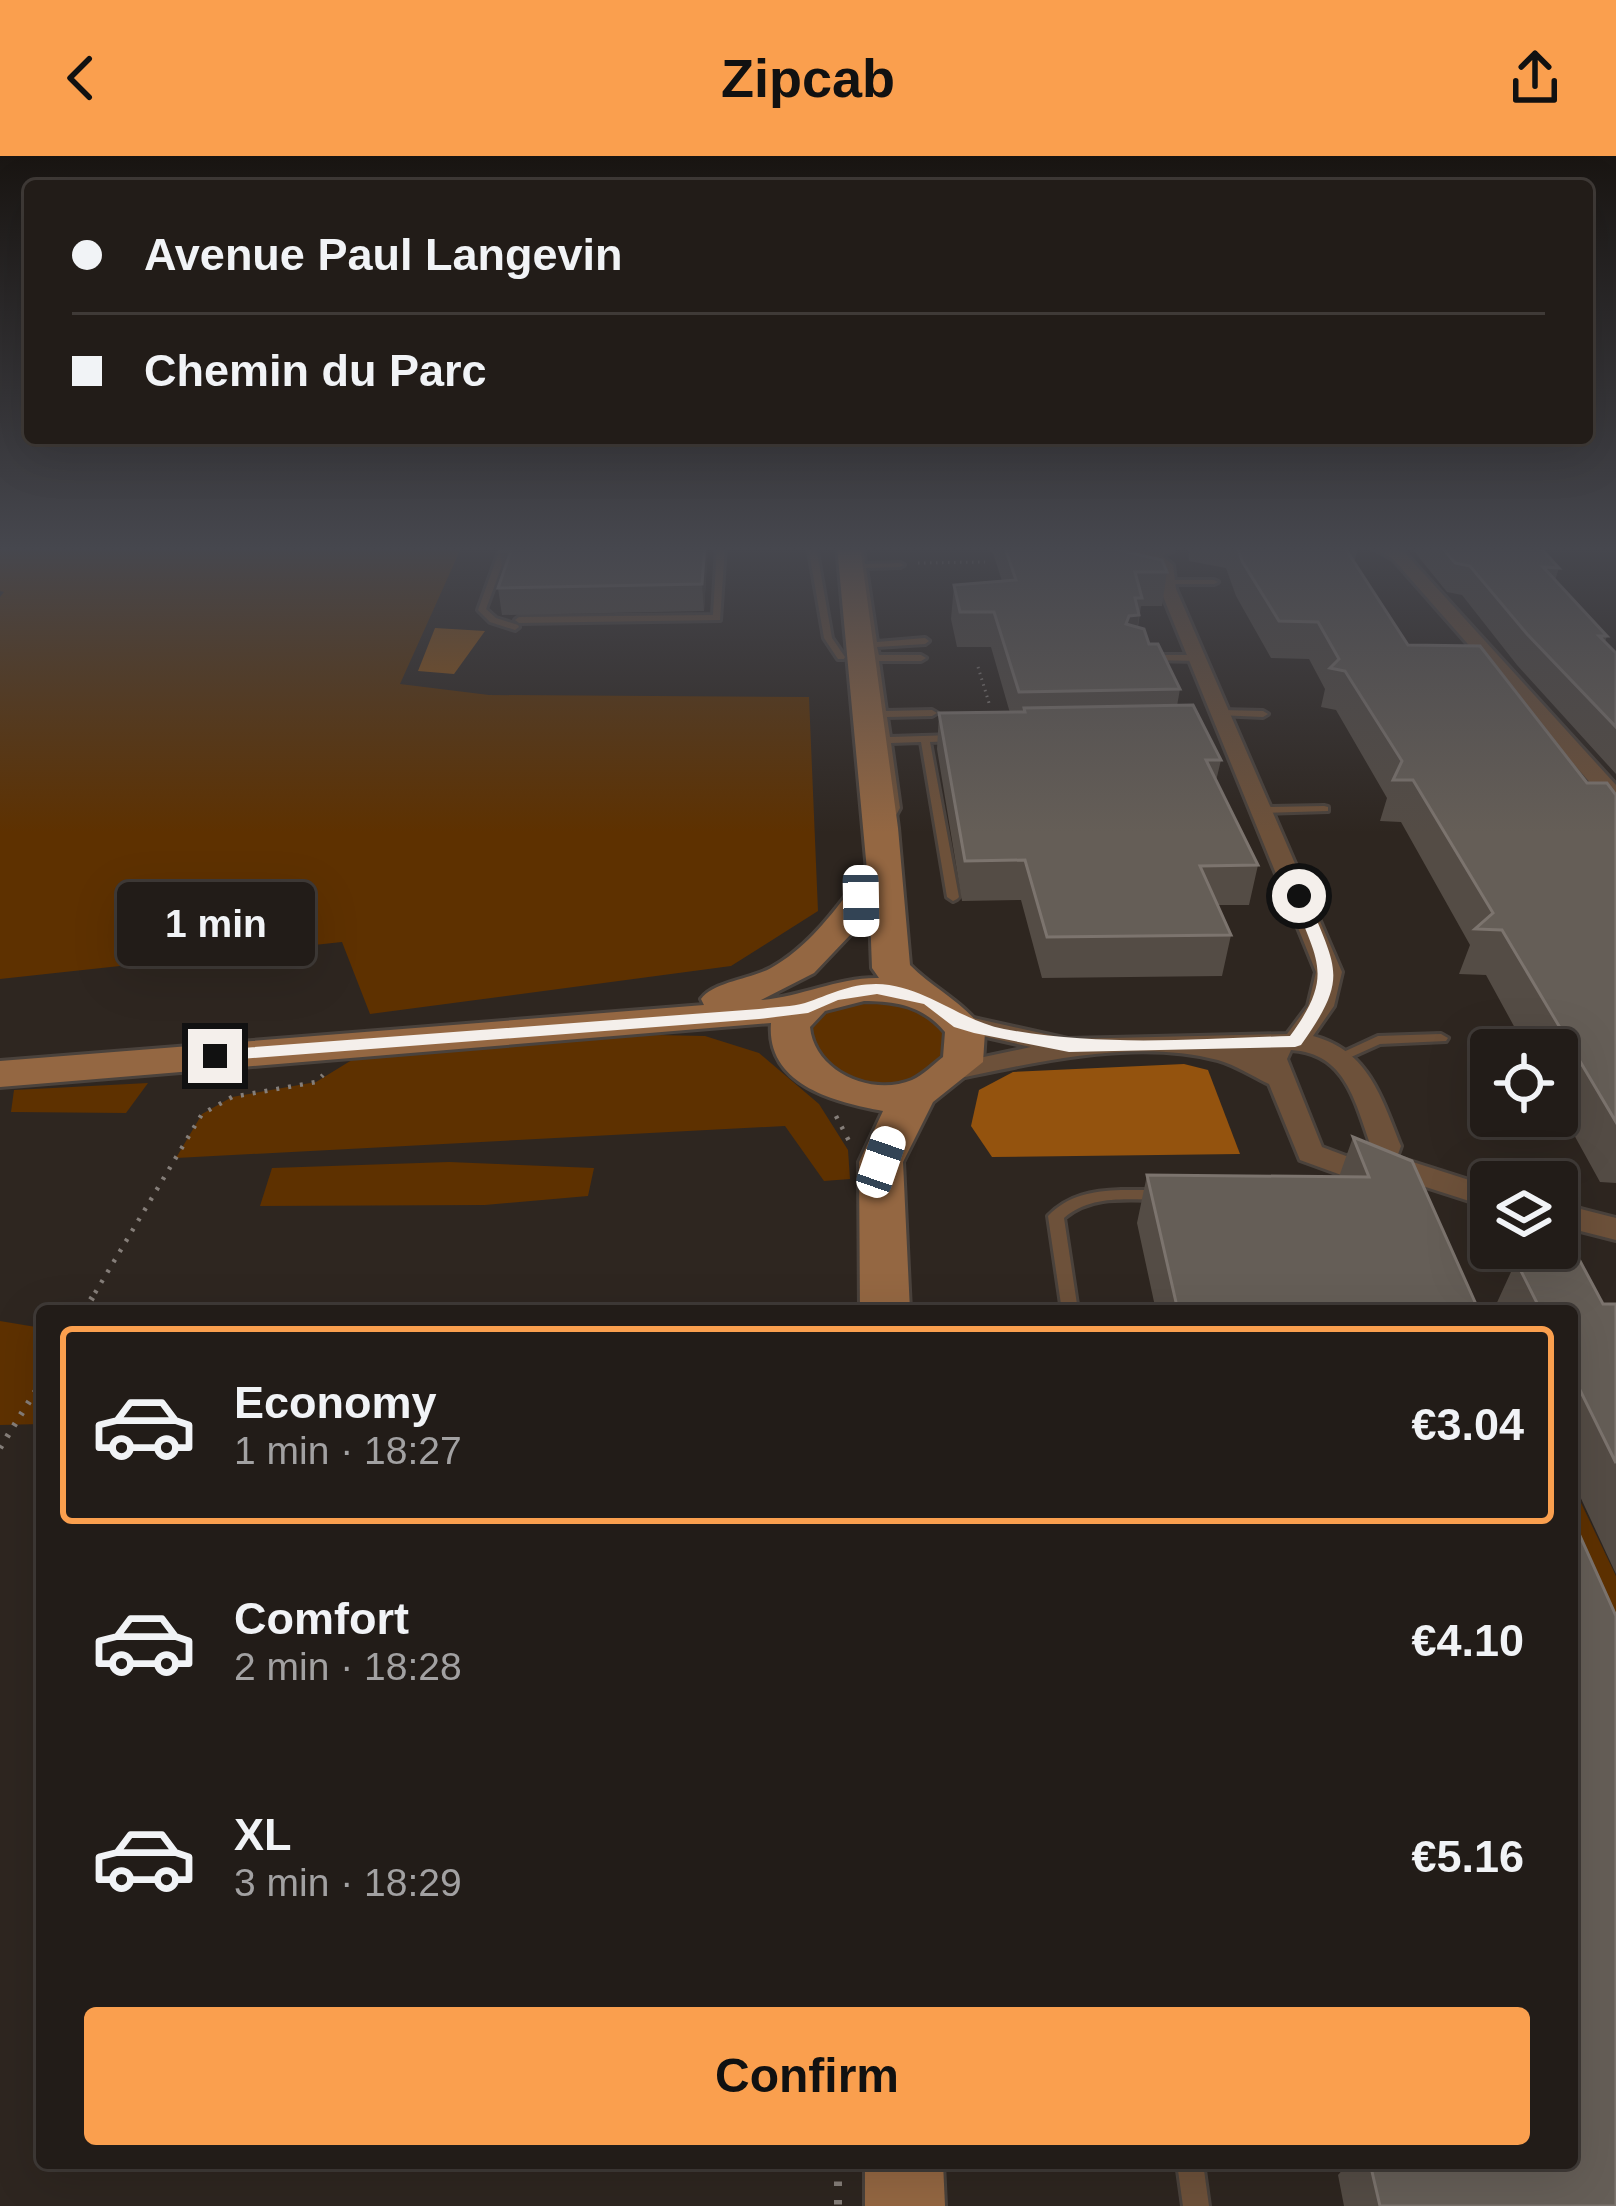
<!DOCTYPE html>
<html lang="en">
<head>
<meta charset="utf-8">
<style>
	body { margin:0; font-family:Helvetica,sans-serif; background:#2a2521; color:#f1f3f6; height:100vh; display:flex; flex-direction:column; font-size:45px; white-space:nowrap }
	* { box-sizing:border-box; margin:0 }
	p { font-size:39px; color:#a2a1a2 }
	.icon { flex:none; width:66px; height:66px; fill:none; stroke:currentColor; stroke-width:2; stroke-linecap:round; stroke-linejoin:round }
	.map { position:relative; flex:1; overflow:hidden }
	.drawer { position:absolute; left:36px; top:1149px; width:1542px; height:864px; display:flex; flex-direction:column; background:#221c18; border-radius:12px; box-shadow:0 12px 48px #0002,0 0 0 3px #3f3a37 }
	.drawer>* { flex:none }
	.top-card { position:absolute; left:24px; top:24px; width:1569px; height:264px; border-radius:12px; box-shadow:0 12px 48px #0002,0 0 0 3px #3f3a37; display:grid; align-content:center; height:264px; padding:0 48px; background:#221c18 }
	.controls { position:absolute; left:1470px; top:873px; display:grid; gap:24px }
	.controls a { display:grid; place-items:center; width:108px; height:108px; border-radius:12px; background:#221c18; box-shadow:0 12px 48px #0002,0 0 0 3px #3f3a37; font-size:60px }
	.end { position:absolute; width:54px; height:54px; margin:-27px; border:15px solid #f4efeb; background:#111; box-shadow:0 0 0 6px #111 }
	.from { border-radius:50% }
	.bubble { position:absolute; height:84px; border-radius:12px; background:#221c18; box-shadow:0 12px 48px #0002,0 0 0 3px #3f3a37; font-size:39px; font-weight:700; line-height:84px; text-align:center }
	.car { position:absolute; width:36px; height:72px; margin:-36px -18px; border-radius:15px; box-shadow:0 0 9px 3px #0007; background:linear-gradient(#fff 24%,#345 0 40%,#fff 0 76%,#345 0 86%,#fff 0) }
	.top-card b { display:flex; align-items:center; gap:42px; height:114px; font-size:45px }
	.top-card b+b { border-top:3px solid #3f3a37 }
	.top-card i { width:30px; height:30px; background:#f1f3f6 }
	ul { padding:21px 0 0; list-style:none }
	li { display:flex; align-items:center; gap:36px; height:198px; margin:0 24px 18px; padding:0 24px; border:6px solid transparent; border-radius:12px }
	li div { flex:1 }
	li b { display:block; font-size:45px }
	li em { font-style:normal; font-weight:700 }
	li.on { border-color:#fa9f4e }
	li>.icon { width:108px; height:108px; stroke-width:1.5 }
	.primary-button { display:flex; gap:24px; margin-top:auto; padding:24px 48px }
	.primary-button a { flex:1; height:138px; border-radius:12px; background:#fa9f4e; color:#111; font-size:48px; font-weight:700; line-height:138px; text-align:center }
	header { display:flex; justify-content:space-between; align-items:center; height:156px; padding:0 48px; background:#fa9f4e; color:#111; font-size:54px; font-weight:700 }
	.map>svg:first-child { display:block }
	.green { fill:#5e3100 }
	.water { fill:#94530e }
	.lines { fill:none; stroke-linecap:round; stroke-linejoin:round }
	.lane-casing { stroke:#4a423c; stroke-width:6 }
	.street-casing { stroke:#4a423c; stroke-width:6 }
	.secondary-casing { stroke:#4a423c; stroke-width:6 }
	.path-far3 { stroke:#857e79; stroke-width:3; stroke-dasharray:1.5 4.5; stroke-linecap:butt }
	.path-far2 { stroke:#857e79; stroke-width:4.5; stroke-dasharray:3 9; stroke-linecap:butt }
	.path-far1 { stroke:#857e79; stroke-width:6; stroke-dasharray:3 10; stroke-linecap:butt }
	.path { stroke:#857e79; stroke-width:8; stroke-dasharray:4.5 14; stroke-linecap:butt }
	.lane { fill:#6d513a; fill-rule:evenodd }
	.street { fill:#6d513a; fill-rule:evenodd }
	.secondary { fill:#946742; fill-rule:evenodd }
	.wall { fill:#544c45 }
	.shaded-wall { fill:#3e362f }
	.building { fill:#655e57; stroke:#7c746e; stroke-width:3 }
	.route { fill:#f4efeb }
</style>
</head>
<body>
<header><svg class="icon" aria-label="back" viewBox="0 0 24 24"><path d="M15 5l-7 7 7 7"/></svg>Zipcab<svg class="icon" aria-label="share" viewBox="0 0 24 24"><path d="M12 15V3M7 8l5-5 5 5M5 13v7h14v-7"/></svg></header>
<div class="map">
<svg width="1616" height="2050" viewBox="0 0 1616 2050">
	<rect width="100%" height="100%" fill="#2e2620"/>
	<g class="green">
		<polygon points="0,390 462,390 400,528 489,539 809,541 818,755 731,810 370,858 342,786 0,823 0,441 4,436 0,435"/>
		<path d="M 896,843 L 944,868 L 949,897 C 912,941 865,930 817,909 L 807,871 C 834,844 859,844 896,843 Z"/>
		<polygon points="656,879 705,880 759,897 819,948 848,994 850,1023 824,1025 785,970 176,1002 202,958 232,941 316,926 360,899"/>
		<polygon points="148,927 126,957 11,956 14,934"/>
		<polygon points="449,1006 594,1012 588,1040 485,1049 260,1050 272,1012"/>
		<polygon points="0,1165 42,1172 42,1268 0,1269"/>
		<polygon points="1572,1328 1616,1420 1616,1582 1572,1477"/>
	</g>
	<g class="water">
		<polygon points="435,472 485,475 454,518 418,515"/>
		<polygon points="1184,908 1208,914 1240,998 992,1001 971,970 979,934 1013,916"/>
	</g>
	<g class="lines">
		<g class="lane-casing">
			<g id="lane">
				<polygon points="501,390 509,390 486,453 496,462 518,469 519,471 515,474 490,466 478,454"/>
				<polygon points="717,390 725,390 720,464 519,467 515,464 519,461 713,459"/>
				<polygon points="808,390 816,390 832,482 845,501 844,503 838,503 824,482"/>
				<polygon points="855,390 863,390 865,408 900,407 904,409 900,411 866,412 877,486 925,482 929,485 925,488 877,491 879,499 921,499 926,502 921,505 879,505 886,555 932,554 937,557 932,560 887,561 890,581 955,579 960,582 955,585 930,586 959,741 957,743 953,745 947,741 921,586 891,587 900,652 890,670 881,668 890,652"/>
				<polygon points="1166,424 1214,424 1218,426 1214,428 1163,428 1162,426"/>
				<polygon points="1149,499 1200,499 1205,502 1200,505 1146,504 1146,500"/>
				<polygon points="1221,554 1263,555 1268,558 1263,561 1218,559 1218,555"/>
				<polygon points="1324,650 1328,651 1328,655 1264,657 1259,654 1264,651"/>
				<polygon points="1441,878 1448,882 1446,885 1380,888 1349,902 1344,903 1337,899 1378,880"/>
				<path d="M 1121,1034 L 1163,1034 L 1171,1039 L 1163,1044 C 1129,1044 1092,1038 1064,1062 L 1078,1155 L 1062,1155 L 1048,1060 C 1068,1039 1093,1035 1121,1034 Z"/>
				<polygon points="1177,2007 1203,2007 1209,2050 1183,2050"/>
			</g>
		</g>
		<g class="street-casing">
			<g id="street">
				<path d="M 1113,390 L 1145,395 L 1165,390 L 1173,395 L 1162,400 L 1173,409 L 1176,433 L 1342,816 L 1334,850 L 1313,880 C 1369,895 1381,941 1401,990 L 1397,1001 L 1491,1031 L 1491,1052 L 1379,1016 L 1344,1020 L 1300,1004 L 1269,928 C 1252,920 1236,909 1218,904 C 1135,882 1037,906 956,923 L 942,915 L 946,909 L 1031,891 L 951,873 L 947,867 L 960,859 L 1068,883 L 1287,878 L 1308,850 L 1316,816 L 1160,433 L 1157,411 ZM 1291,894 C 1346,897 1355,946 1371,990 L 1368,998 L 1346,1000 L 1322,991 L 1287,903 Z"/>
				<polygon points="1369,390 1388,390 1405,397 1616,629 1616,648 1608,647 1393,403"/>
				<polygon points="1557,1047 1616,1062 1616,1084 1557,1069"/>
			</g>
		</g>
		<g class="secondary-casing">
			<g id="secondary">
				<path d="M 837,390 L 860,390 L 898,672 L 910,809 C 935,834 964,846 985,876 L 983,906 L 933,946 L 903,1006 L 910,1155 L 860,1155 L 859,1006 L 883,955 C 834,946 766,929 771,867 L 0,931 L 0,905 L 704,849 L 701,843 C 713,826 751,823 771,812 C 803,794 826,766 848,737 L 869,736 ZM 870,758 L 872,812 L 879,822 C 839,821 801,841 761,844 L 814,817 ZM 864,845 C 897,845 923,850 945,876 L 943,901 C 933,909 923,919 912,924 C 871,941 814,915 810,871 L 825,855 Z"/>
				<polygon points="865,2007 943,2007 945,2050 865,2050"/>
			</g>
		</g>
		<g class="path-far3">
			<polyline points="918,407 985,406"/>
			<polyline points="978,511 989,547"/>
		</g>
		<g class="path-far2">
			<polyline points="836,960 850,987"/>
			<polyline points="95,1137 202,958 232,941 316,926 323,919"/>
		</g>
		<g class="path-far1">
			<polyline points="84,1155 97,1134"/>
			<polyline points="0,1292 42,1225"/>
		</g>
		<polyline class="path" points="838,2007 838,2050"/>
		<use href="#lane" class="lane"/>
		<use href="#street" class="street"/>
		<use href="#secondary" class="secondary"/>
	</g>
	<g class="wall">
		<polygon points="503,389 708,389 704,455 502,459 498,432 503,417 500,395"/>
		<polygon points="979,389 1112,389 1114,393 1167,416 1162,450 1141,450 1138,471 1180,533 1177,550 1221,604 1216,625 1258,709 1249,749 1218,749 1231,779 1222,820 1042,822 1021,744 962,745 937,593 939,557 1010,557 991,491 957,491 951,463 954,429 1002,425 993,397"/>
		<polygon points="1188,389 1359,389 1354,407 1408,489 1587,627 1616,639 1616,1027 1600,1026 1557,948 1557,894 1527,894 1486,819 1459,818 1470,789 1401,666 1380,665 1387,642 1336,554 1321,551 1325,533 1309,503 1271,502 1236,440 1226,412 1189,405"/>
		<polygon points="1409,389 1538,389 1559,412 1555,424 1607,480 1605,486 1616,497 1616,618 1517,509 1462,439 1447,436"/>
		<polygon points="1353,981 1479,1155 1156,1155 1137,1067 1147,1019 1339,1021"/>
		<polygon points="1516,1105 1603,1148 1616,1148 1616,1418 1572,1323 1572,1155 1495,1155 1494,1153"/>
		<polygon points="1344,2007 1572,2007 1616,2050 1344,2050 1338,2019 1345,2011"/>
	</g>
	<g class="shaded-wall">
		<polygon points="705,389 708,389 704,455 702,428"/>
		<polygon points="1139,459 1134,494 1126,468 1129,460"/>
	</g>
	<g class="building">
		<polygon points="503,389 705,389 702,428 498,432 511,395 500,395"/>
		<polygon points="1004,389 1112,389 1114,393 1162,404 1167,416 1135,416 1142,442 1135,442 1139,459 1129,460 1126,468 1144,473 1149,488 1158,488 1180,533 1019,536 994,456 960,456 954,429 1016,424"/>
		<polygon points="1237,389 1343,389 1408,489 1480,490 1587,627 1607,627 1616,639 1616,966 1502,774 1475,773 1493,757 1413,624 1393,624 1402,605 1345,515 1330,512 1339,503 1318,466 1279,465 1242,405"/>
		<polygon points="1440,389 1538,389 1559,412 1543,411 1607,480 1599,480 1616,497 1616,571 1527,478 1470,410 1455,407"/>
		<polygon points="1193,549 1221,604 1206,604 1258,709 1200,710 1231,779 1047,781 1025,704 965,705 939,557 1025,556 1024,552"/>
		<polygon points="1353,981 1412,1005 1479,1155 1178,1155 1147,1019 1369,1021"/>
		<polygon points="1516,1105 1580,1105 1603,1148 1616,1148 1616,1307 1572,1218 1572,1155 1541,1155"/>
		<polygon points="1572,1362 1616,1460 1616,2050 1380,2050 1370,2007 1572,2007"/>
	</g>
	<linearGradient id="sky" x2="0" y2="1"><stop stop-color="#191512"/><stop offset="0.58" stop-color="#46474e"/><stop offset="1" stop-color="#46474e" stop-opacity="0"/></linearGradient>
	<rect width="1616" height="677" fill="url(#sky)"/>
	<path class="route" d="M 1299,736 L 1307,740 C 1336,814 1350,820 1301,889 L 1295,891 L 1069,896 L 974,877 L 954,871 L 924,848 L 877,838 L 838,844 L 808,857 L 759,863 L 215,905 L 207,900 L 215,894 L 759,853 C 774,851 791,851 805,847 C 829,839 849,828 876,828 C 925,829 958,864 1004,873 C 1100,891 1193,883 1290,880 C 1335,819 1317,805 1292,740 Z"/>
</svg>
<div class="controls">
<a><svg class="icon" aria-label="locate" viewBox="0 0 24 24"><circle cx="12" cy="12" r="6"/><path d="M12 2v4M12 18v4M2 12h4M18 12h4"/></svg></a>
<a><svg class="icon" aria-label="layers" viewBox="0 0 24 24"><path d="M12 4l9 5-9 5-9-5zM3 14l9 5 9-5"/></svg></a>
</div>
<i class="end from" style="left:1299px;top:740px"></i>
<i class="end" style="left:215px;top:900px"></i>
<div class="bubble" style="left:117px;top:726px;width:198px">1 min</div>
<i class="car" style="left:861px;top:745px;rotate:179deg"></i>
<i class="car" style="left:881px;top:1006px;rotate:19deg"></i>
<div class="top-card">
<b><i class="from"></i>Avenue Paul Langevin</b>
<b><i></i>Chemin du Parc</b>
</div>
<section class="drawer">
<ul>
<li class="on"><svg class="icon" aria-label="car" viewBox="0 0 24 24"><path d="M5 17H2v-5l4-1 3-4h7l3 4 3 1v5h-3M9 17h6M6 11h13"/><circle cx="7" cy="17" r="2"/><circle cx="17" cy="17" r="2"/></svg><div><b>Economy</b><p>1 min · 18:27</p></div><em>€3.04</em></li>
<li><svg class="icon" aria-label="car" viewBox="0 0 24 24"><path d="M5 17H2v-5l4-1 3-4h7l3 4 3 1v5h-3M9 17h6M6 11h13"/><circle cx="7" cy="17" r="2"/><circle cx="17" cy="17" r="2"/></svg><div><b>Comfort</b><p>2 min · 18:28</p></div><em>€4.10</em></li>
<li><svg class="icon" aria-label="car" viewBox="0 0 24 24"><path d="M5 17H2v-5l4-1 3-4h7l3 4 3 1v5h-3M9 17h6M6 11h13"/><circle cx="7" cy="17" r="2"/><circle cx="17" cy="17" r="2"/></svg><div><b>XL</b><p>3 min · 18:29</p></div><em>€5.16</em></li>
</ul>
<div class="primary-button"><a>Confirm</a></div>
</section>
</div>
</body>
</html>
